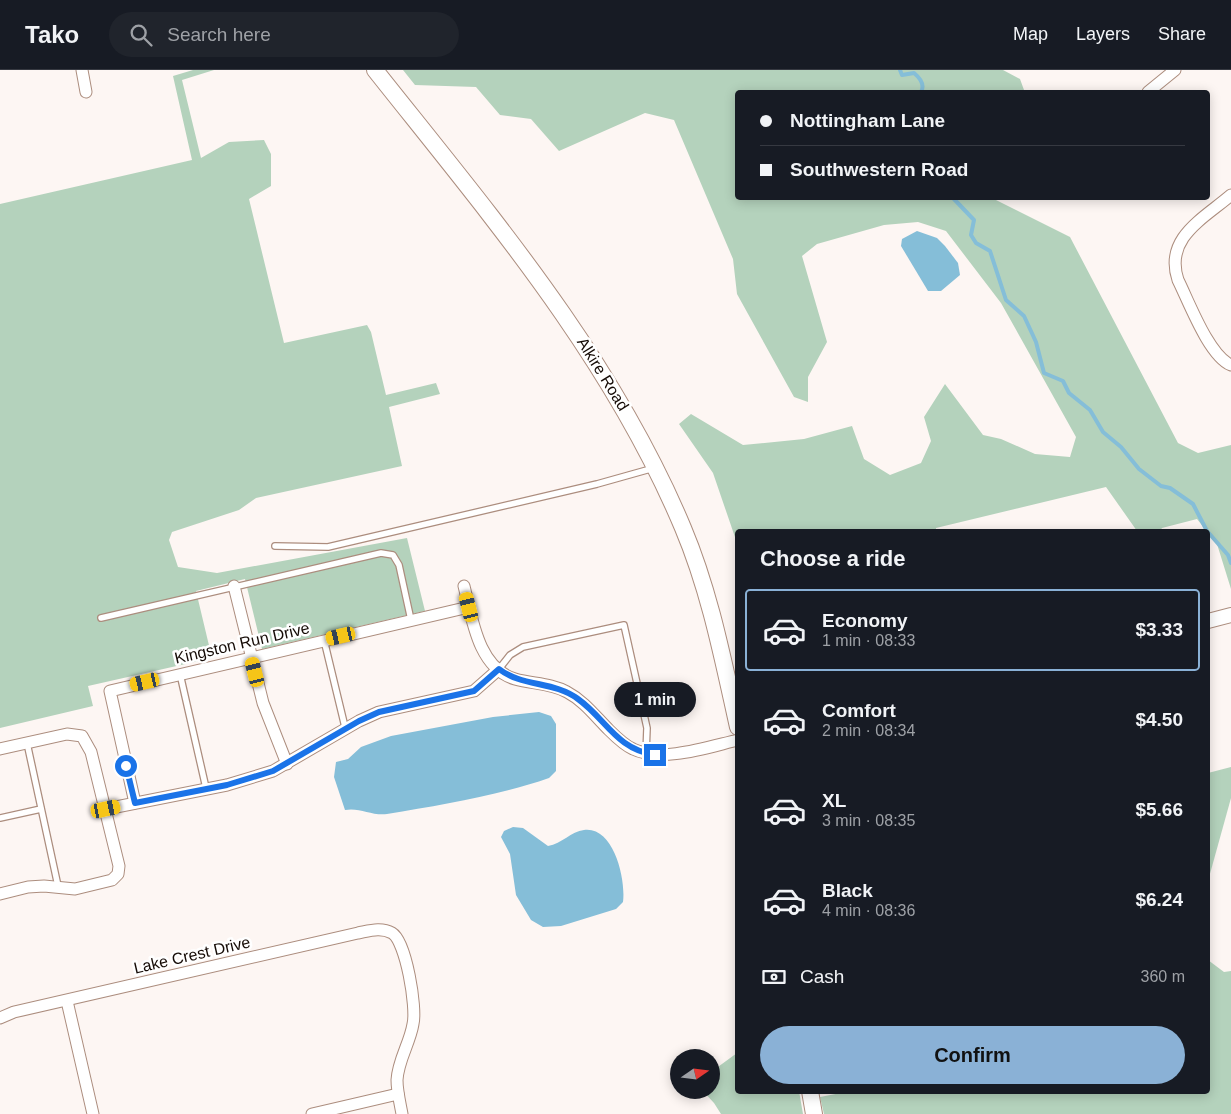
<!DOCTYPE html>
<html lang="en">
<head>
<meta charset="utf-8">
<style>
	body { margin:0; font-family:Arial,sans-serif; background:#20242c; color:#f1f3f6; height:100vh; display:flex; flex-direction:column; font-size:19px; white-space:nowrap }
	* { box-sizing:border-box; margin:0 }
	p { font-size:16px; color:#9ea1a6 }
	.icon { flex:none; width:28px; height:28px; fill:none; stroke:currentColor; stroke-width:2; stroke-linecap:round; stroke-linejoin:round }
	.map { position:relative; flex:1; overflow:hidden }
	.drawer { position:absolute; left:735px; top:459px; width:475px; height:565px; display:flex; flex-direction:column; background:#171b24; border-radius:5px; box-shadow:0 2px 12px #0003 }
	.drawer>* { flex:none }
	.guide { position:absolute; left:735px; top:20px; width:475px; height:110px; border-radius:5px; box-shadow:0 2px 12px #0003; display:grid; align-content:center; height:110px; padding:0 25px; background:#171b24 }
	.needle { width:32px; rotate:76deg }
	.buttons { position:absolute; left:670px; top:979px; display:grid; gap:10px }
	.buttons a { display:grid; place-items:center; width:50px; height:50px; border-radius:50%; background:#171b24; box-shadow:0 2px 12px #0003; font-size:25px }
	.end { position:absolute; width:22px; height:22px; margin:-11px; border:6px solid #1a73e8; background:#fff; box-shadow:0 0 0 2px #fff }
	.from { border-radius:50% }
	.bubble { position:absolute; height:35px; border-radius:18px; background:#171b24; box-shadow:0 2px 12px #0003; font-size:16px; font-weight:800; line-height:35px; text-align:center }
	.car { position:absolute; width:15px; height:30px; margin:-15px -8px; border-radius:6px; box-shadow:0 0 4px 1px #0007; background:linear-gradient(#f5c518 24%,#345 0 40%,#f5c518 0 76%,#345 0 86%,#f5c518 0) }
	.guide b { display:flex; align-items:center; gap:18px; height:48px; font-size:19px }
	.guide b+b { border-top:1px solid #363941 }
	.guide i { width:12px; height:12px; background:#f1f3f6 }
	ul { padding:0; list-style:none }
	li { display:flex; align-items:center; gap:15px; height:82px; margin:0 10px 8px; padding:0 15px; border:2px solid transparent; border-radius:5px }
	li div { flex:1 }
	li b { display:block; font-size:19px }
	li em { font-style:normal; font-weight:800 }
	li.active { border-color:#8ab1d6 }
	li>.icon { width:45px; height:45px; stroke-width:1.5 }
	h2 { padding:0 25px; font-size:22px; line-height:60px }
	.pay { display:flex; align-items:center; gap:12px; height:55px; padding:0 25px; font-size:19px }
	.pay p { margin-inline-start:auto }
	.button { display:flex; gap:10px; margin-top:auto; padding:10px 25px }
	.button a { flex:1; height:58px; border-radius:30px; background:#8ab1d6; color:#111; font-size:20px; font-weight:800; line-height:58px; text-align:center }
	header { display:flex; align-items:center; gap:30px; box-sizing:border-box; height:70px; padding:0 25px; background:#171b24; border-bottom:1px solid #363941 }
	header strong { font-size:24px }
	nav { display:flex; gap:28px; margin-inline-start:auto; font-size:18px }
	.search { width:350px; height:45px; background:#20242c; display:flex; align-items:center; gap:12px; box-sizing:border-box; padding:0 18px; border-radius:28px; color:#9ea1a6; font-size:19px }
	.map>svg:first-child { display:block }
	.green { fill:#b4d2bc }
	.water { fill:#85bed8 }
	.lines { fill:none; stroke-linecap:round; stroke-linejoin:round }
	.stream { stroke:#85bed8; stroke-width:4 }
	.service-casing { stroke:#ac8d7e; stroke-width:8 }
	.minor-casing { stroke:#ac8d7e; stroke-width:13 }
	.tertiary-casing { stroke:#ac8d7e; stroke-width:16 }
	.secondary-casing { stroke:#ac8d7e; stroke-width:18 }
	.service { stroke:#fff; stroke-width:5.5 }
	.minor { stroke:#fff; stroke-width:11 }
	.tertiary { stroke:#fff; stroke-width:14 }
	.secondary { stroke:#fff; stroke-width:16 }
	.route { stroke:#1a73e8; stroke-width:6 }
	.labels { text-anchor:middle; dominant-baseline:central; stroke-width:5; stroke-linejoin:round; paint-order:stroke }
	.street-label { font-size:16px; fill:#150b06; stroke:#fff }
</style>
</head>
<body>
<header>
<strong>Tako</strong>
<div class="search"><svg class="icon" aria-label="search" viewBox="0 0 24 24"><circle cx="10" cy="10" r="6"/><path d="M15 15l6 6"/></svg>Search here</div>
<nav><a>Map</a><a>Layers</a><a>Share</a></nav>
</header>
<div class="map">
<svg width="1231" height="1044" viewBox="0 0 1231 1044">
	<rect width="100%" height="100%" fill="#fdf6f3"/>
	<g class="green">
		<polygon points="193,0 214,0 182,10 201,88 229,72 264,70 271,84 271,116 249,129 284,273 367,255 371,262 386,325 436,313 440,324 389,337 402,396 256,428 239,440 172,462 169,470 178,497 217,503 407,468 425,541 262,579 245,509 196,521 212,588 88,616 93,636 0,658 0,134 192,90 173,6"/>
		<polygon points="403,0 1003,0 1020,9 1024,20 1022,22 738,22 738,128 992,128 1070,167 1178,373 1198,383 1231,375 1231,519 1217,474 1197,449 1162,458 1160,461 1137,461 1106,417 936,458 936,461 738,461 737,473 713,403 679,354 691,344 743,375 804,369 852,356 864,389 890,405 921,393 931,371 924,347 945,314 983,365 1001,369 1035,384 1070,387 1076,367 1001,233 946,161 918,152 884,155 817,174 802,186 827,272 808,307 808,332 794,327 737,224 733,189 674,50 645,43 559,81 531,49 500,45 476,17 415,15"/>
		<polygon points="1231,697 1231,728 1208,811 1208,703"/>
		<polygon points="1208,886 1208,890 1224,902 1231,901 1231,1044 824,1044 820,1027 851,1021 1208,1021"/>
		<polygon points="737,983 738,1021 799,1021 803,1044 721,1044 714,1033 702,1020 711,1020 711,1002"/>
	</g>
	<g class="water">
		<polygon points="917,161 937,168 945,176 958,193 960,205 941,221 928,221 901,176 902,169"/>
		<path d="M 539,642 L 551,646 L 556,654 L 556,701 L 549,708 C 497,726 441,735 387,744 C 372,746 359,737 345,740 L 334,707 L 336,692 L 348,689 L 361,677 L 391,666 L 493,647 Z"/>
		<path d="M 513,757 L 523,758 L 548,776 C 562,774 571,761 584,760 C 614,756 626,810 623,832 L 616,839 L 561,856 L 543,857 L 531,850 L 516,825 L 510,784 L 501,767 L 504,761 Z"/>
	</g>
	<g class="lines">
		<g class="stream">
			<path d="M 900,0 L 902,5 L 914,3 C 920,8 925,15 921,22"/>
			<polyline points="953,128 974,150 971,165 976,173 990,181 1006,230 1024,246 1036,272 1044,303 1063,311 1069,323 1090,340 1103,362 1121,377 1139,399 1161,416 1170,418 1193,434 1207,461 1228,485 1231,493"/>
		</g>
		<g class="service-casing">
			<g id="service">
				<polyline points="275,476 328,477 597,414 654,398"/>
				<polyline points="101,548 381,483 393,485 399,495 411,550"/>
				<polyline points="324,570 345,657"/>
				<polyline points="499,599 510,585 523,577 624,555 647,658 646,684"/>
				<polyline points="180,604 206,718"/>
				<polyline points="27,673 58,816"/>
				<polyline points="0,748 41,739"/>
			</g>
		</g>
		<g class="minor-casing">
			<g id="minor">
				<polyline points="82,0 86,22"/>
				<polyline points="1148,22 1175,0"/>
				<path d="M 1231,125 C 1203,149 1164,168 1178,210 C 1189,232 1209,286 1231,295"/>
				<polyline points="234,516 263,633 287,694"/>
				<path d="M 464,516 C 472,548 478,598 515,609 C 532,614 551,613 567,622 C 584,631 595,646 609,660 C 616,667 624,675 633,679 C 662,693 708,677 738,670"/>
				<polyline points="0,679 67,664 82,666 91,682 119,796 118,804 112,810 75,819 44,816 28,817 0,824"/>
				<polyline points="135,733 110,621 469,537"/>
				<polyline points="106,739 227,715 273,701 359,651 379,642 474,621 499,599"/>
				<polyline points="67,931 93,1044"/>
				<path d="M 0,948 L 14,942 L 358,863 C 369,861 381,857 392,863 C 406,871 417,938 413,954 C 410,973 398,990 397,1010 C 397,1021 400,1033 402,1044"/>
				<polyline points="312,1044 398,1024"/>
			</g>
		</g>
		<g class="tertiary-casing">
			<polyline id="tertiary" points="1208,551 1231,545"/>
		</g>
		<g class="secondary-casing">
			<g id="secondary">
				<path d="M 375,0 C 490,145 611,286 683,458 C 710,522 723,590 738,657"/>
				<polyline points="810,1021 814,1044"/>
			</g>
		</g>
		<use href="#service" class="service"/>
		<use href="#minor" class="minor"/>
		<use href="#tertiary" class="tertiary"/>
		<use href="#secondary" class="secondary"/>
	</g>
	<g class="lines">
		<path class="route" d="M 126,696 L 135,733 L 227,715 L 273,701 L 359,651 L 379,642 L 474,621 L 499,599 C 522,617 554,611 578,629 C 606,649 616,679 655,685"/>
	</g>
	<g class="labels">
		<g class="street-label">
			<text transform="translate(603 304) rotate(58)">Alkire Road</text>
			<text transform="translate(242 573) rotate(-13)">Kingston Run Drive</text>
			<text transform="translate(192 885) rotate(-13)">Lake Crest Drive</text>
		</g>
	</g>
</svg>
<div class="buttons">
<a><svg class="needle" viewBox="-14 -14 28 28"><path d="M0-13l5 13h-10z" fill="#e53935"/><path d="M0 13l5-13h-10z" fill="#9ea1a6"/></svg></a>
</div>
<i class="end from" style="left:126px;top:696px"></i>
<i class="end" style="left:655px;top:685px"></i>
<div class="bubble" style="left:614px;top:612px;width:82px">1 min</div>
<i class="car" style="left:469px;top:537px;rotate:346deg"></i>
<i class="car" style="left:341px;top:566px;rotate:257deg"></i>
<i class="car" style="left:255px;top:602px;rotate:346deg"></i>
<i class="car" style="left:145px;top:612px;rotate:257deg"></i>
<i class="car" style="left:106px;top:739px;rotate:78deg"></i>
<div class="guide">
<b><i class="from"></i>Nottingham Lane</b>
<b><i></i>Southwestern Road</b>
</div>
<section class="drawer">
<h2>Choose a ride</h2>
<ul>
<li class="active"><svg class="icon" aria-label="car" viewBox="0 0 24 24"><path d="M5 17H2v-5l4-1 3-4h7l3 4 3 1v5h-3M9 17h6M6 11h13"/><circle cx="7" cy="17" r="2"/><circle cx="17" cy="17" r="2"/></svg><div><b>Economy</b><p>1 min · 08:33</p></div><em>$3.33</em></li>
<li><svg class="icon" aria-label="car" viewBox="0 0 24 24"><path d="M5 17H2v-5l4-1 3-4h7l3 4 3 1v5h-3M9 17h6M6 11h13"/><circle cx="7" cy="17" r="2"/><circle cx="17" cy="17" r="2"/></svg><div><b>Comfort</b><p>2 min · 08:34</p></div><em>$4.50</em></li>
<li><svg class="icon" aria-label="car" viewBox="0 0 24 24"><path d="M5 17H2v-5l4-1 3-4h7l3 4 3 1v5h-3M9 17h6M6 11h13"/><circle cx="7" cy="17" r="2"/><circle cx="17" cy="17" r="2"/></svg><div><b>XL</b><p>3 min · 08:35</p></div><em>$5.66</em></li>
<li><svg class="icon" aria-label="car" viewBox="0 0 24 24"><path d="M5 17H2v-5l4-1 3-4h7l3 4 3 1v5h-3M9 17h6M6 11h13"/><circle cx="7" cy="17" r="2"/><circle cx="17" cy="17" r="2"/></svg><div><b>Black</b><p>4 min · 08:36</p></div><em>$6.24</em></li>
</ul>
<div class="pay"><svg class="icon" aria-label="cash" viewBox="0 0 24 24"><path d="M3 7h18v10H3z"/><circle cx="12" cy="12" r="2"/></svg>Cash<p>360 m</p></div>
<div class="button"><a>Confirm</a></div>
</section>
</div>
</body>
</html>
